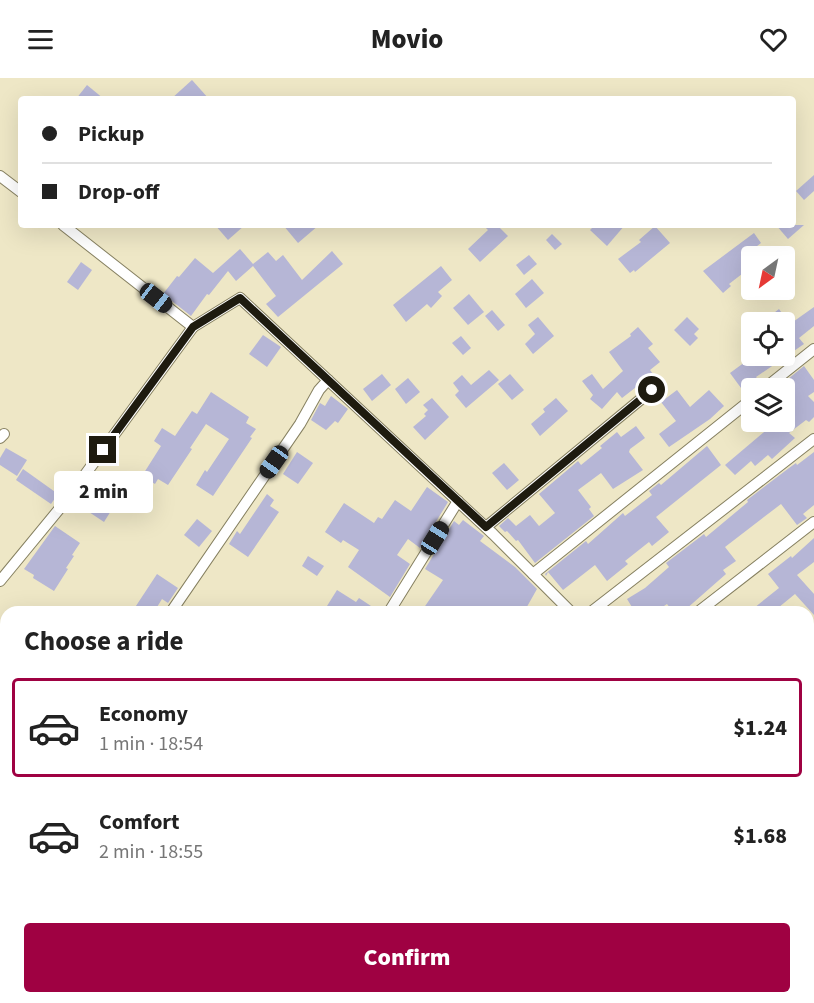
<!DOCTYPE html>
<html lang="en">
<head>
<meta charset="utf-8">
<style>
	body { margin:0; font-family:"Source Sans 3",sans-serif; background:#f6f6f6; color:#222; height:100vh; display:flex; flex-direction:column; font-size:22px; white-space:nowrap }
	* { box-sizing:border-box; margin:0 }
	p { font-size:20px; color:#767676 }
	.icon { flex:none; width:33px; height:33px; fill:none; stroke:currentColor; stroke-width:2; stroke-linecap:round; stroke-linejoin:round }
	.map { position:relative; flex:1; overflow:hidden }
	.details { position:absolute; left:0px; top:528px; width:814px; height:398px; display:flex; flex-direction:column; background:#fff; border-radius:18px 18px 0 0; box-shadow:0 6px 24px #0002 }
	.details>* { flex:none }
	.hud { position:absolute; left:18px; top:18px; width:778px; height:132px; border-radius:6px; box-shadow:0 6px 24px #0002; display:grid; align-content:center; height:132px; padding:0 24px; background:#fff }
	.needle { width:39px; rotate:213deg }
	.controls { position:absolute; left:741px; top:168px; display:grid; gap:12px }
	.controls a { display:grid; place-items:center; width:54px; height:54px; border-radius:6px; background:#fff; box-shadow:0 6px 24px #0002; font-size:30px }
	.end { position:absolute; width:27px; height:27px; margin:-14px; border:8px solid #1e1b0f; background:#fff; box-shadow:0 0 0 3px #fff }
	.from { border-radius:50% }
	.bubble { position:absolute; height:42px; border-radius:6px; background:#fff; box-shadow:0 6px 24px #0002; font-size:20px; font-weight:800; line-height:42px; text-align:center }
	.car { position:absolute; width:18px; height:36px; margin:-18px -9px; border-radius:8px; box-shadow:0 0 4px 2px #0007; background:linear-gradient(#222 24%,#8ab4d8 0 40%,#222 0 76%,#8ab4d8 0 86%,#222 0) }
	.hud b { display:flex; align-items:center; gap:21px; height:57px; font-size:22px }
	.hud b+b { border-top:2px solid #e0e0e0 }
	.hud i { width:15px; height:15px; background:#222 }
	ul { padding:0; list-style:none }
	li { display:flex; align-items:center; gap:18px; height:99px; margin:0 12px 9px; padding:0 12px; border:3px solid transparent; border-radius:6px }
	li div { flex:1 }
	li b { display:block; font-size:22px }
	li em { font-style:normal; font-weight:800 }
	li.selected { border-color:#9f0142 }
	li>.icon { width:54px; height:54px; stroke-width:1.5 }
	h2 { padding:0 24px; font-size:27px; line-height:72px }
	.button { display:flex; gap:12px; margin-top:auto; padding:12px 24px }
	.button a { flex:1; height:69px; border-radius:6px; background:#9f0142; color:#fff; font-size:24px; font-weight:800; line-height:69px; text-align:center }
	header { display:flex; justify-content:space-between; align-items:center; height:78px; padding:0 24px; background:#fff; font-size:27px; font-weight:800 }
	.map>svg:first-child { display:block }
	.building { fill:#b6b6d6 }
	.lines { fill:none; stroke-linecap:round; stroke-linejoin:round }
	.street-casing { stroke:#868061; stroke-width:12 }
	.street { stroke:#fff; stroke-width:10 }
	.route { stroke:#1e1b0f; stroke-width:8 }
</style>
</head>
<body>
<header><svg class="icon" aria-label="menu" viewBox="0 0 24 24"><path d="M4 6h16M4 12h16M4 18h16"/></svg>Movio<svg class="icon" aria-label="heart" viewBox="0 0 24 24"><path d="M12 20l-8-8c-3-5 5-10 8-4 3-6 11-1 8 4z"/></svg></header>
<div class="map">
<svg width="814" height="925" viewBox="0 0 814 925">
	<rect width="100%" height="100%" fill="#eee7c6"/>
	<g class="building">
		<polygon points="192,2 209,21 171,21"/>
		<polygon points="87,7 104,21 76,21"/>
		<polygon points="814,97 814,113 804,122 796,113"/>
		<polygon points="215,147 245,147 228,162"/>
		<polygon points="283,147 319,147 298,165"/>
		<polygon points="483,147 497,147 508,158 480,184 468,171 488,152"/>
		<polygon points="595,147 625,147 607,168 590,152"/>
		<polygon points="776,147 804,147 788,161"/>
		<polygon points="655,148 670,165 635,194 634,192 630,195 618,181 641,164 639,162"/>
		<polygon points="754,155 761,165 752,172 757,178 743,178 751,189 729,206 731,208 723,215 703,193"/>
		<polygon points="552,156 562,166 555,172 546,162"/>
		<polygon points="240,171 253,186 268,174 276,183 283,177 302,202 332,173 343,186 278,239 266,226 276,218 253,188 236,203 228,193 209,217 207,216 191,238 163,216 177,198 179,199 195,180 213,195"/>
		<polygon points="529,177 537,186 524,197 516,187"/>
		<polygon points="81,184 92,192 78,212 67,204"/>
		<polygon points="441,188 452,202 438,214 442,218 431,230 427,226 406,244 393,227"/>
		<polygon points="532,201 544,215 526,230 515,216"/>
		<polygon points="469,216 484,234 468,247 453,230"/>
		<polygon points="814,229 814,248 799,260 804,266 756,299 760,304 758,310 753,310 748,304 741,310 730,295 745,284 755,278 784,278 784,244 762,244 779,231 790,246"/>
		<polygon points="492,232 505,247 498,253 485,238"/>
		<polygon points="538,239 554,258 533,276 525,266 535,256 528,247"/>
		<polygon points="687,239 699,251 694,256 698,260 690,268 674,252"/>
		<polygon points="638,249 653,266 648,270 660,284 650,292 653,296 622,320 617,314 602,331 590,321 593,317 582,303 592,296 603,311 623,293 609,274 631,258 630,256"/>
		<polygon points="263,257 281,269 267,289 249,276"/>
		<polygon points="461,258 471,270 463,277 452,265"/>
		<polygon points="804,288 814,302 814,314 808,318 814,324 814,339 809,344 806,342 789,355 795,360 772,381 768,377 755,388 751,383 735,397 725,387 776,344 784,344 784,310 777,310"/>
		<polygon points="489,292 499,302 466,330 455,317 459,313 453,305 462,297 471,307"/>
		<polygon points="382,296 391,307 372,323 363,311"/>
		<polygon points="510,296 524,312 512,322 498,306"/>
		<polygon points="408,300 420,314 406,326 395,311"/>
		<polygon points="677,312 690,329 709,312 724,328 710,341 669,369 659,356 676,343 661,324"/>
		<polygon points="211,314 249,339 246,345 256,351 250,359 252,360 213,418 196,407 205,392 207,394 229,361 206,346 190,370 192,371 168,407 158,401 155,406 142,398 161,368 154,363 162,350 175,358 192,333 197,336"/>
		<polygon points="331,318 348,331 338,345 335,343 326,352 311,342 320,325 325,328"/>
		<polygon points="432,320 449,339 425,362 413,349 426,338 424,336 428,332 423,327"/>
		<polygon points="556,320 568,333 540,358 531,346 545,334 543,331"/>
		<polygon points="636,348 645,360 630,371 629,374 643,392 613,411 601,395 578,412 591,429 589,431 594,438 535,485 518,462 516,463 507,453 505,454 499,448 508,440 516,448 530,437 539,448 555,435 539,416 578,383 581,387 602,370 600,368 617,354 621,359"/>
		<polygon points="707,368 721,387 656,439 669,454 652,468 649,464 625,483 628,486 607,503 595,487 563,512 548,494 546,498 545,496 586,463 588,466 623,435 625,438 652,417 649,413 659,405 661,407"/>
		<polygon points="6,370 27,382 17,398 0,387 0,380"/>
		<polygon points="297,374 313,385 298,406 283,396"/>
		<polygon points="814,374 814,427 803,436 807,440 797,447 781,426 725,469 736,483 723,492 726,496 685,532 683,528 673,534 667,526 655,534 635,534 627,521 645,510 669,489 666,485 704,456 706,459 748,424 747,422 789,390 796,385 797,387"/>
		<polygon points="504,385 519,402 507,412 492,395"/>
		<polygon points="23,391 58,416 51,426 16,402"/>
		<polygon points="427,409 448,424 420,470 408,461 397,477 410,486 390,519 348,489 359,472 343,462 341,465 325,454 344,425 374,445 378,439 382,441 395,422 411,433"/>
		<polygon points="104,411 119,420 104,444 89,434"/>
		<polygon points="267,416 274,422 270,428 279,434 248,479 229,466 237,453 240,456"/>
		<polygon points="197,441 212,453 199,469 184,457"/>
		<polygon points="463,442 484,458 480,463 515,489 537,511 524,534 421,534 443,502 425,491 454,443 459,447"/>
		<polygon points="55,448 80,465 72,477 74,478 66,490 68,491 54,513 33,500 34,497 24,491"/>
		<polygon points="814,460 814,484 797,497 814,516 814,537 795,516 773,534 749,534 779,510 768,496 791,478 792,480"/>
		<polygon points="308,478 324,488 317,498 302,488"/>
		<polygon points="157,496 178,510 168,525 162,521 154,534 132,534"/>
		<polygon points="337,512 356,524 359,520 380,534 336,534 327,528"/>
	</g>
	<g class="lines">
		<g class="street-casing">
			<g id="street">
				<polyline points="0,98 21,114"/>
				<polyline points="63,147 193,249 240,220 493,456 571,534"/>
				<polyline points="765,310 814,271"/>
				<polyline points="0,360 4,356"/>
				<polyline points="486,449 652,312"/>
				<polyline points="533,496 752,321"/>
				<polyline points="0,503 65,424 193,249"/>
				<polyline points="171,534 300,346 319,312 328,302"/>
				<polyline points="389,534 458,423"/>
				<polyline points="591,534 814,361"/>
				<polyline points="698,534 814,444"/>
				<polyline points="808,556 814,552"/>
				<polyline points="0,654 6,656"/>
				<polyline points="808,660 814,656"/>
				<polyline points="808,765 814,770"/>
				<polyline points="402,920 411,925"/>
				<polyline points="684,925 686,920"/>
			</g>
		</g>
		<use href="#street" class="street"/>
	</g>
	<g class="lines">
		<polyline class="route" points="103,372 193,249 240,220 486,449 652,312"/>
	</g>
</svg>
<div class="controls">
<a><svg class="needle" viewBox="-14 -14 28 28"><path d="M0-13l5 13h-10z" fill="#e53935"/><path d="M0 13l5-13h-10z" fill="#767676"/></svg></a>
<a><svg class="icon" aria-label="locate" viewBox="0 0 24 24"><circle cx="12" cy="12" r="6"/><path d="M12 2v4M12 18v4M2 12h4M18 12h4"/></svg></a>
<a><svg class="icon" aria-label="layers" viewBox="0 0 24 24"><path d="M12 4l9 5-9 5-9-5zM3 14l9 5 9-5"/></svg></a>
</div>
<i class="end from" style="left:652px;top:312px"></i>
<i class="end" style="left:103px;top:372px"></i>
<div class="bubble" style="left:54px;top:393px;width:99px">2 min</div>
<i class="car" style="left:156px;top:220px;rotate:128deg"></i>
<i class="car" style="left:274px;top:384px;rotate:215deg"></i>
<i class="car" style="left:435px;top:460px;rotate:32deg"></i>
<div class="hud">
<b><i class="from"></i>Pickup</b>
<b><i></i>Drop-off</b>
</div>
<section class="details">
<h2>Choose a ride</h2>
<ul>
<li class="selected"><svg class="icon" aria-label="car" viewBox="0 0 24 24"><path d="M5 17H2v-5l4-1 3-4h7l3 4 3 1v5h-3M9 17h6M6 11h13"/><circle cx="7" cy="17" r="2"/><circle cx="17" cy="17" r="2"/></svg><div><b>Economy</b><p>1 min · 18:54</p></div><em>$1.24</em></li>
<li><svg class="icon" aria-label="car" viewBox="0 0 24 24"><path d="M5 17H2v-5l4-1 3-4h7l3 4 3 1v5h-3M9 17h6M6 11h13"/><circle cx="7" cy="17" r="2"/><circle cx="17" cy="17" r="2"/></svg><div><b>Comfort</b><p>2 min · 18:55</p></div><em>$1.68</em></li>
</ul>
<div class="button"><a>Confirm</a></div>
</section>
</div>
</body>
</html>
